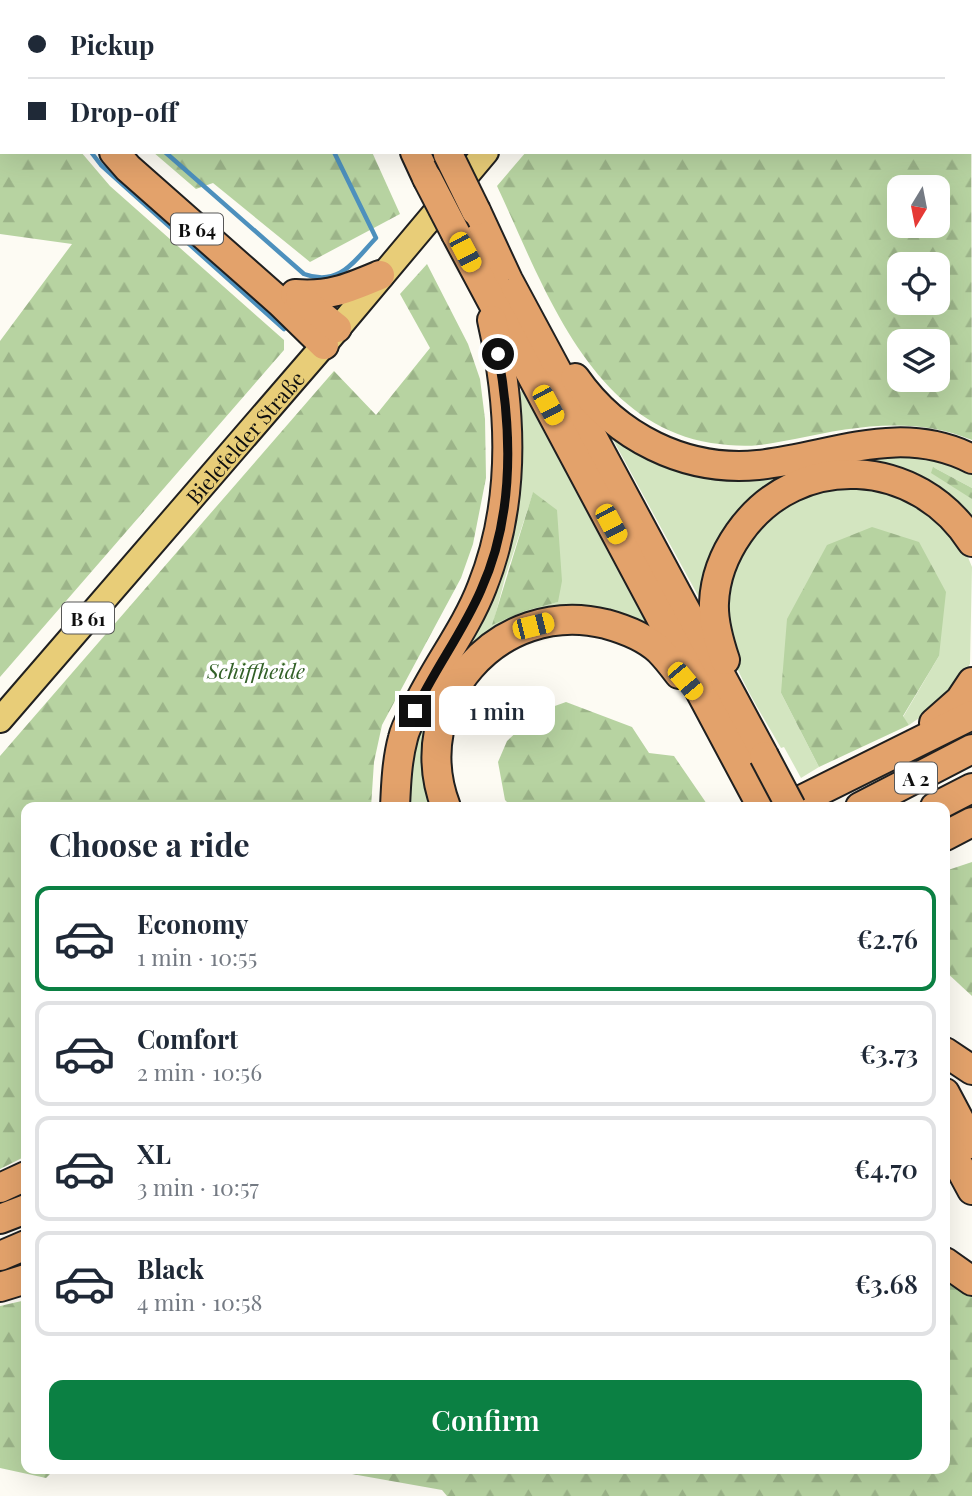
<!DOCTYPE html>
<html lang="en">
<head>
<meta charset="utf-8">
<style>
	body { margin:0; font-family:"Playfair Display",serif; background:#f2f2f3; color:#1f2937; height:100vh; display:flex; flex-direction:column; font-size:26px; white-space:nowrap }
	* { box-sizing:border-box; margin:0 }
	p { font-size:23px; color:#747a83 }
	.icon { flex:none; width:38px; height:38px; fill:none; stroke:currentColor; stroke-width:2; stroke-linecap:round; stroke-linejoin:round }
	.map { position:relative; flex:1; overflow:hidden }
	.panel { position:absolute; left:21px; top:802px; width:929px; height:672px; display:flex; flex-direction:column; background:#fff; border-radius:14px; box-shadow:0 7px 28px #0002 }
	.panel>* { flex:none }
	.top-card { position:absolute; left:0px; top:0px; width:973px; height:154px; box-shadow:0 7px 28px #0002; display:grid; align-content:center; height:154px; padding:0 28px; background:#fff }
	.needle { width:46px; rotate:190deg }
	.fabs { position:absolute; left:887px; top:175px; display:grid; gap:14px }
	.fabs a { display:grid; place-items:center; width:63px; height:63px; border-radius:14px; background:#fff; box-shadow:0 7px 28px #0002; font-size:35px }
	.end { position:absolute; width:32px; height:32px; margin:-16px; border:9px solid #0f0f0f; background:#fff; box-shadow:0 0 0 4px #fff }
	.from { border-radius:50% }
	.bubble { position:absolute; height:49px; border-radius:14px; background:#fff; box-shadow:0 7px 28px #0002; font-size:23px; font-weight:600; line-height:49px; text-align:center }
	.car { position:absolute; width:21px; height:42px; margin:-21px -10px; border-radius:9px; box-shadow:0 0 5px 2px #0007; background:linear-gradient(#f5c518 24%,#345 0 40%,#f5c518 0 76%,#345 0 86%,#f5c518 0) }
	.top-card b { display:flex; align-items:center; gap:24px; height:66px; font-size:26px }
	.top-card b+b { border-top:2px solid #e0e1e3 }
	.top-card i { width:18px; height:18px; background:#1f2937 }
	ul { padding:0; list-style:none }
	li { display:flex; align-items:center; gap:21px; height:105px; margin:0 14px 10px; padding:0 14px; border:4px solid #e0e1e3; border-radius:14px }
	li div { flex:1 }
	li b { display:block; font-size:26px }
	li em { font-style:normal; font-weight:600 }
	li.on { border-color:#0b8043 }
	li>.icon { width:63px; height:63px; stroke-width:1.5 }
	h2 { padding:0 28px; font-size:32px; line-height:84px }
	.button { display:flex; gap:14px; margin-top:auto; padding:14px 28px }
	.button a { flex:1; height:80px; border-radius:14px; background:#0b8043; color:#fff; font-size:28px; font-weight:600; line-height:80px; text-align:center }
	.map>svg:first-child { display:block }
	.grass { fill:#d3e5c0; fill-rule:evenodd }
	.forest { fill:url(#forest-firs); fill-rule:evenodd }
	.lines { fill:none; stroke-linecap:round; stroke-linejoin:round }
	.stream { stroke:#4d90bd; stroke-width:4.5 }
	.major-casing { stroke:#202020; stroke-width:28 }
	.highway-casing { stroke:#202020; stroke-width:32 }
	.major { stroke:#e8cd78; stroke-width:24 }
	.highway { stroke:#e3a26b; stroke-width:28 }
	.highway-bridge-casing { stroke:#202020; stroke-width:32; stroke-linecap:butt }
	.highway-bridge { stroke:#e3a26b; stroke-width:28 }
	.route { stroke:#0f0f0f; stroke-width:9 }
	.labels { text-anchor:middle; dominant-baseline:central; stroke-width:7; stroke-linejoin:round; paint-order:stroke }
	.shield { fill:#fff; stroke:#575757; stroke-width:2 }
	.shield-label { font-size:19px; font-weight:bold; fill:#0f0f0f }
	.street-label { font-size:21px; fill:#0f0f0f; stroke:#fff }
	.park-label { font-size:21px; font-style:italic; fill:#326027; stroke:#fff }
</style>
</head>
<body>
<div class="map">
<svg width="972" height="1496" viewBox="0 0 972 1496">
	<defs>
		<pattern id="forest-firs" width="22" height="20" patternUnits="userSpaceOnUse" patternTransform="scale(1.75)"><rect width="22" height="20" fill="#b7d3a1"/><path d="M5 1l3.5 6h-7zM16 11l3.5 6h-7z" fill="#9cb489"/></pattern>
	</defs>
	<rect width="100%" height="100%" fill="#fdfbf3"/>
	<g class="grass">
		<path d="M 522,391 L 648,627 L 617,615 L 470,652 L 435,807 L 401,807 L 413,738 L 468,637 L 514,394 ZM 533,493 L 557,602 L 525,611 L 493,624 L 505,578 Z"/>
		<polygon points="615,434 641,450 930,456 972,472 972,488 933,467 972,499 972,526 944,497 794,477 702,603 611,436"/>
		<path d="M 865,485 L 925,507 L 965,550 L 972,567 L 970,664 L 947,699 L 909,725 L 903,717 L 939,656 L 781,693 L 819,767 L 801,778 L 784,747 L 781,748 C 766,722 749,695 737,668 C 707,594 741,515 817,490 C 831,486 850,487 865,485 Z"/>
	</g>
	<g class="forest">
		<polygon points="0,0 58,0 2,2 2,152 81,152 110,186 284,340 284,350 0,677 0,341 72,244 0,234"/>
		<polygon points="153,0 288,0 290,2 151,2"/>
		<polygon points="654,0 880,0 882,2 653,2"/>
		<path d="M 971,79 L 972,440 C 914,416 855,426 795,439 C 783,441 771,444 759,445 C 743,447 727,445 711,443 C 589,423 543,284 497,186 L 526,152 L 971,152 ZM 900,187 L 938,187 L 938,226 L 900,226 ZM 900,264 L 938,264 L 938,303 L 900,303 ZM 900,341 L 938,341 L 938,380 L 900,380 Z"/>
		<polygon points="153,152 372,152 400,214 310,262 213,183 196,189"/>
		<polygon points="427,264 468,344 480,379 485,419 486,478 473,544 461,578 382,725 374,762 371,807 26,807 26,1156 0,1169 0,756 334,371 376,415 430,348 400,294"/>
		<polygon points="933,467 972,488 972,499 931,473"/>
		<polygon points="533,492 557,510 562,581 558,602 525,611 492,625"/>
		<polygon points="872,527 919,542 946,592 939,656 903,716 909,725 819,767 781,693 787,619 827,545"/>
		<polygon points="566,702 632,727 649,753 674,756 709,807 512,807 505,800 498,762 507,741 538,712"/>
		<polygon points="972,862 972,996 945,971 945,871"/>
		<polygon points="945,1276 972,1296 972,1496 447,1496 442,1490 318,1468 945,1468"/>
		<polygon points="26,1300 26,1468 56,1468 46,1478 0,1468 0,1306"/>
	</g>
	<g class="lines">
		<g class="stream">
			<polyline points="220,0 230,2"/>
			<polyline points="455,0 456,2"/>
			<polyline points="190,2 198,0"/>
			<polyline points="91,152 101,165 131,192 284,329"/>
			<path d="M 165,152 L 304,274 C 340,287 354,261 376,238 L 334,152"/>
		</g>
		<g class="major-casing">
			<g id="major">
				<polyline points="617,2 618,0"/>
				<path id="s1" d="M 0,720 L 324,345 L 486,152"/>
			</g>
		</g>
		<g class="highway-casing">
			<g id="highway">
				<polyline points="305,0 307,2"/>
				<polyline points="341,0 342,2"/>
				<polyline points="372,0 373,2"/>
				<polyline points="75,2 76,0"/>
				<polyline points="132,2 134,0"/>
				<polyline points="114,152 128,168 281,303 324,345"/>
				<polyline points="415,152 427,178"/>
				<polyline points="476,211 508,280 764,756"/>
				<polyline points="456,234 762,807"/>
				<path d="M 295,294 C 329,297 349,288 380,275"/>
				<polyline points="300,298 337,328"/>
				<path d="M 575,378 C 616,437 685,472 758,465 C 833,457 899,422 972,459"/>
				<path d="M 725,660 C 719,642 713,622 714,603 C 715,578 725,553 739,533 C 798,449 918,457 972,542"/>
				<polyline points="934,723 960,700 972,682"/>
				<path d="M 395,807 C 396,784 397,760 403,738 C 405,728 411,718 416,709 C 435,668 466,629 482,587 C 516,502 512,408 492,320"/>
				<path d="M 446,807 C 406,704 498,597 606,624 C 624,629 645,637 659,650 C 666,657 673,666 679,674"/>
				<polyline points="787,807 972,715"/>
				<polyline points="860,807 972,749"/>
				<polyline points="935,807 972,788"/>
				<polyline points="945,836 972,822"/>
				<polyline points="945,1052 972,1070"/>
				<polyline points="945,1093 972,1144"/>
				<polyline points="945,1140 972,1190"/>
				<polyline points="0,1188 26,1176"/>
				<polyline points="0,1219 26,1209"/>
				<polyline points="0,1256 26,1245"/>
				<polyline points="945,1262 972,1281"/>
				<polyline points="0,1287 26,1279"/>
			</g>
		</g>
		<use href="#major" class="major"/>
		<use href="#highway" class="highway"/>
		<g class="highway-bridge-casing">
			<g id="highway-bridge">
				<polyline points="448,154 476,211"/>
				<polyline points="427,178 456,234"/>
				<polyline points="764,756 791,807"/>
			</g>
		</g>
		<use href="#highway-bridge" class="highway-bridge"/>
	</g>
	<g class="lines">
		<path class="route" d="M 415,711 C 434,670 463,632 481,590 C 514,517 512,430 498,354"/>
	</g>
	<g class="labels">
		<g class="shield">
			<rect x="171" y="213.5" width="52" height="31" rx="5"/>
			<rect x="62" y="602.5" width="52" height="31" rx="5"/>
			<rect x="895" y="762.5" width="42" height="31" rx="5"/>
		</g>
		<g class="shield-label">
			<text x="197" y="229">B 64</text>
			<text x="88" y="618">B 61</text>
			<text x="916" y="778">A 2</text>
		</g>
		<g class="street-label">
			<text stroke="none"><textPath href="#s1" startOffset="374">Bielefelder Straße</textPath></text>
		</g>
		<g class="park-label">
			<text x="256" y="670">Schiffheide</text>
		</g>
	</g>
</svg>
<div class="fabs">
<a><svg class="needle" viewBox="-14 -14 28 28"><path d="M0-13l5 13h-10z" fill="#e53935"/><path d="M0 13l5-13h-10z" fill="#747a83"/></svg></a>
<a><svg class="icon" aria-label="locate" viewBox="0 0 24 24"><circle cx="12" cy="12" r="6"/><path d="M12 2v4M12 18v4M2 12h4M18 12h4"/></svg></a>
<a><svg class="icon" aria-label="layers" viewBox="0 0 24 24"><path d="M12 4l9 5-9 5-9-5zM3 14l9 5 9-5"/></svg></a>
</div>
<i class="end from" style="left:498px;top:354px"></i>
<i class="end" style="left:415px;top:711px"></i>
<div class="bubble" style="left:439px;top:686px;width:116px">1 min</div>
<i class="car" style="left:465px;top:252px;rotate:152deg"></i>
<i class="car" style="left:548px;top:405px;rotate:152deg"></i>
<i class="car" style="left:611px;top:524px;rotate:152deg"></i>
<i class="car" style="left:533px;top:626px;rotate:76deg"></i>
<i class="car" style="left:685px;top:681px;rotate:140deg"></i>
<div class="top-card">
<b><i class="from"></i>Pickup</b>
<b><i></i>Drop-off</b>
</div>
<section class="panel">
<h2>Choose a ride</h2>
<ul>
<li class="on"><svg class="icon" aria-label="car" viewBox="0 0 24 24"><path d="M5 17H2v-5l4-1 3-4h7l3 4 3 1v5h-3M9 17h6M6 11h13"/><circle cx="7" cy="17" r="2"/><circle cx="17" cy="17" r="2"/></svg><div><b>Economy</b><p>1 min · 10:55</p></div><em>€2.76</em></li>
<li><svg class="icon" aria-label="car" viewBox="0 0 24 24"><path d="M5 17H2v-5l4-1 3-4h7l3 4 3 1v5h-3M9 17h6M6 11h13"/><circle cx="7" cy="17" r="2"/><circle cx="17" cy="17" r="2"/></svg><div><b>Comfort</b><p>2 min · 10:56</p></div><em>€3.73</em></li>
<li><svg class="icon" aria-label="car" viewBox="0 0 24 24"><path d="M5 17H2v-5l4-1 3-4h7l3 4 3 1v5h-3M9 17h6M6 11h13"/><circle cx="7" cy="17" r="2"/><circle cx="17" cy="17" r="2"/></svg><div><b>XL</b><p>3 min · 10:57</p></div><em>€4.70</em></li>
<li><svg class="icon" aria-label="car" viewBox="0 0 24 24"><path d="M5 17H2v-5l4-1 3-4h7l3 4 3 1v5h-3M9 17h6M6 11h13"/><circle cx="7" cy="17" r="2"/><circle cx="17" cy="17" r="2"/></svg><div><b>Black</b><p>4 min · 10:58</p></div><em>€3.68</em></li>
</ul>
<div class="button"><a>Confirm</a></div>
</section>
</div>
</body>
</html>
